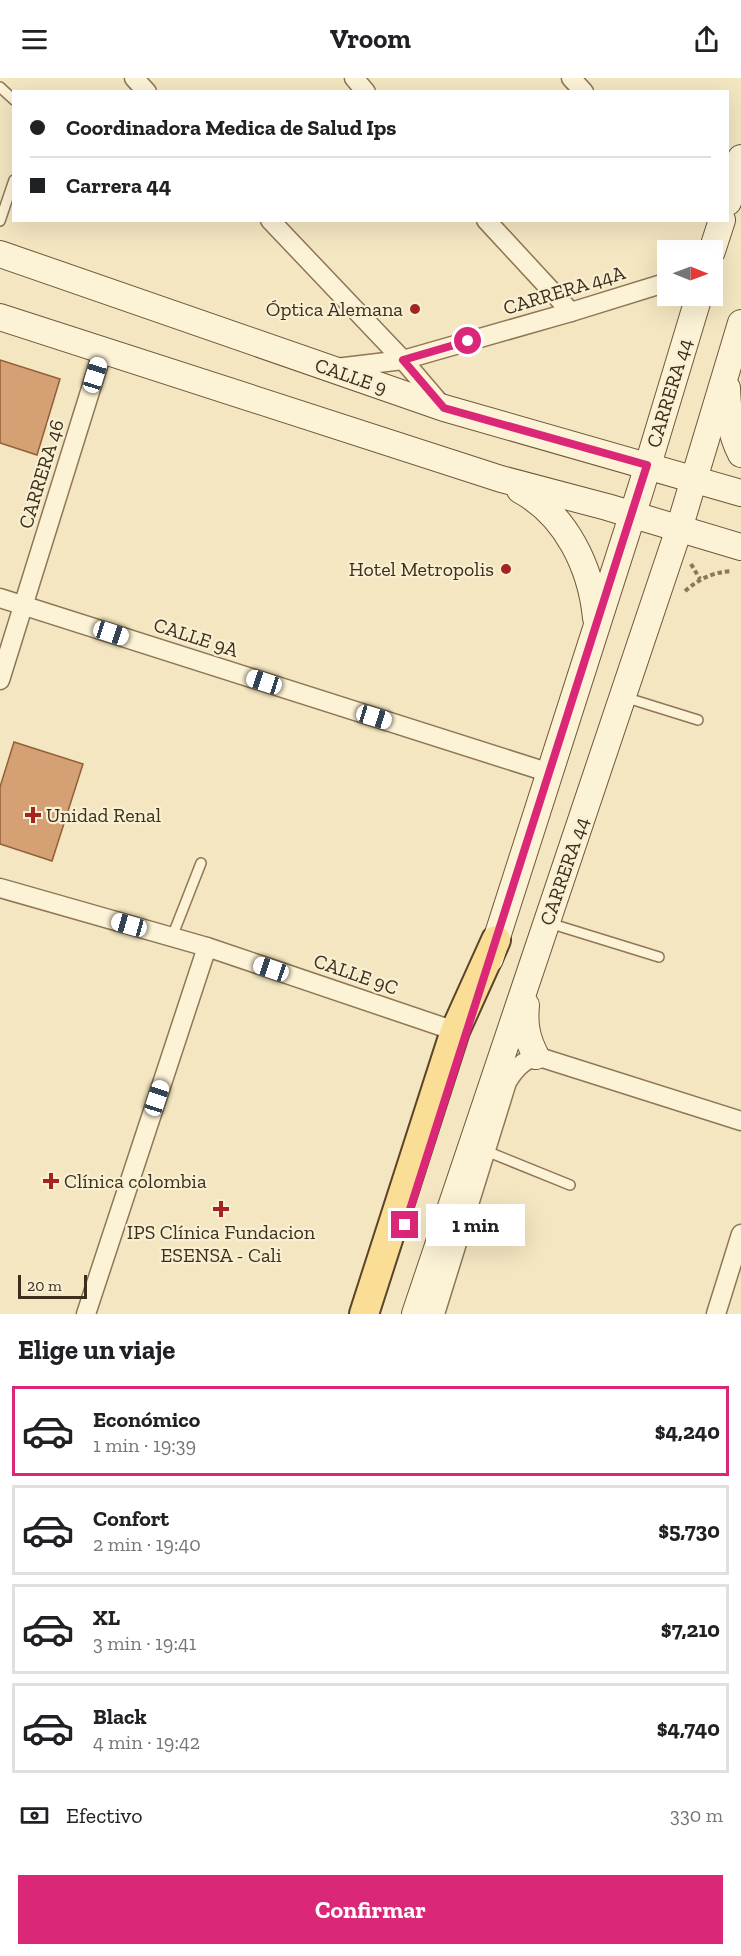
<!DOCTYPE html>
<html lang="es">
<head>
<meta charset="utf-8">
<style>
	body { margin:0; font-family:"Zilla Slab",serif; background:#f2f2f2; color:#202124; height:100vh; display:flex; flex-direction:column; font-size:22px; white-space:nowrap }
	* { box-sizing:border-box; margin:0 }
	p { font-size:20px; color:#757577 }
	.icon { flex:none; width:33px; height:33px; fill:none; stroke:currentColor; stroke-width:2; stroke-linecap:round; stroke-linejoin:round }
	.map { position:relative; height:1236px; overflow:hidden }
	.panel { display:flex; flex-direction:column; background:#fff; flex:1 }
	.panel>* { flex:none }
	.hud { position:absolute; left:12px; top:12px; width:717px; height:132px; border-radius:0px; box-shadow:0 6px 24px #0002; display:grid; align-content:center; height:132px; padding:0 18px; background:#fff }
	.needle { width:39px; rotate:91deg }
	.fabs { position:absolute; left:657px; top:162px; display:grid; gap:12px }
	.fabs a { display:grid; place-items:center; width:66px; height:66px; border-radius:0px; background:#fff; box-shadow:0 6px 24px #0002; font-size:30px }
	.scale { position:absolute; left:18px; bottom:15px; width:69px; box-sizing:border-box; padding-left:6px; border:3px solid #3d2d1c; border-top:0; font-size:16px; line-height:21px; white-space:nowrap; color:#3d2d1c; -webkit-text-stroke:4px #f9efd2; paint-order:stroke }
	.end { position:absolute; width:27px; height:27px; margin:-14px; border:8px solid #db2777; background:#fff; box-shadow:0 0 0 3px #fff }
	.from { border-radius:50% }
	.bubble { position:absolute; height:42px; border-radius:0px; background:#fff; box-shadow:0 6px 24px #0002; font-size:20px; font-weight:700; line-height:42px; text-align:center }
	.car { position:absolute; width:18px; height:36px; margin:-18px -9px; border-radius:8px; box-shadow:0 0 4px 2px #0007; background:linear-gradient(#fff 24%,#345 0 40%,#fff 0 76%,#345 0 86%,#fff 0) }
	.hud b { display:flex; align-items:center; gap:21px; height:57px; font-size:22px }
	.hud b+b { border-top:2px solid #e0e0e0 }
	.hud i { width:15px; height:15px; background:#202124 }
	ul { padding:0; list-style:none }
	li { display:flex; align-items:center; gap:18px; height:90px; margin:0 12px 9px; padding:0 6px; border:3px solid #e0e0e0; border-radius:0px }
	li div { flex:1 }
	li b { display:block; font-size:22px }
	li em { font-style:normal; font-weight:700 }
	li.on { border-color:#db2777 }
	li>.icon { width:54px; height:54px; stroke-width:1.5 }
	h2 { padding:0 18px; font-size:27px; line-height:72px }
	.pay { display:flex; align-items:center; gap:15px; height:66px; padding:0 18px; font-size:22px }
	.pay p { margin-inline-start:auto }
	.cta { display:flex; gap:12px; margin-top:auto; padding:12px 18px }
	.cta a { flex:1; height:69px; border-radius:0px; background:#db2777; color:#fff; font-size:24px; font-weight:700; line-height:69px; text-align:center }
	header { display:flex; justify-content:space-between; align-items:center; height:78px; padding:0 18px; background:#fff; font-size:27px; font-weight:700 }
	.map>svg:first-child { display:block }
	.building { fill:#d5a073; stroke:#915f3a; stroke-width:1.5 }
	.lines { fill:none; stroke-linecap:round; stroke-linejoin:round }
	.service-casing { stroke:#8f7656; stroke-width:12 }
	.minor-casing { stroke:#8f7656; stroke-width:21 }
	.secondary-casing { stroke:#70573a; stroke-width:28 }
	.primary-casing { stroke:#5c442b; stroke-width:32 }
	.path { stroke:#8f7656; stroke-width:4; stroke-dasharray:4.5 3; stroke-linecap:butt }
	.service { stroke:#fcf2d6; stroke-width:9 }
	.minor { stroke:#fcf2d6; stroke-width:18 }
	.secondary { stroke:#fcf2d6; stroke-width:26 }
	.primary { stroke:#fade95; stroke-width:28 }
	.route { stroke:#db2777; stroke-width:8 }
	.poi-dot { fill:#a42420; stroke:#f9efd2; stroke-width:2 }
	.labels { text-anchor:middle; dominant-baseline:central; stroke-width:4.5; stroke-linejoin:round; paint-order:stroke }
	.street-label { font-size:20px; fill:#3d2d1c; stroke:#f9efd2 }
	.poi-label { font-size:20px; fill:#3d2d1c; stroke:#f9efd2; text-anchor:end }
</style>
</head>
<body>
<header><svg class="icon" aria-label="menu" viewBox="0 0 24 24"><path d="M4 6h16M4 12h16M4 18h16"/></svg>Vroom<svg class="icon" aria-label="share" viewBox="0 0 24 24"><path d="M12 15V3M7 8l5-5 5 5M5 13v7h14v-7"/></svg></header>
<div class="map">
<svg width="741" height="1236" viewBox="0 0 741 1236">
	<rect width="100%" height="100%" fill="#f3e6c1"/>
	<g class="building">
		<polygon points="0,282 60,301 37,377 0,365"/>
		<polygon points="14,664 83,686 52,783 0,766 0,709"/>
	</g>
	<g class="lines">
		<g class="service-casing">
			<g id="service">
				<polyline points="0,9 14,22"/>
				<polyline points="0,143 14,102"/>
				<polyline points="624,619 698,642"/>
				<polyline points="549,845 659,879"/>
				<polyline points="172,859 201,785"/>
				<polyline points="486,1073 570,1107"/>
			</g>
		</g>
		<g class="minor-casing">
			<g id="minor">
				<polyline points="134,0 147,14"/>
				<polyline points="354,0 366,14"/>
				<polyline points="571,0 584,14"/>
				<polyline points="270,142 403,282 444,330"/>
				<polyline points="486,142 571,234"/>
				<polyline points="336,290 403,282 571,234 668,204"/>
				<polyline points="0,520 550,695"/>
				<polyline points="0,602 103,272"/>
				<polyline points="0,810 207,869 455,953"/>
				<polyline points="86,1236 207,869"/>
				<path d="M 435,1236 L 507,1004 C 515,991 521,984 536,978 L 741,1043"/>
				<polyline points="716,1236 741,1156"/>
			</g>
		</g>
		<g class="secondary-casing">
			<g id="secondary">
				<polyline points="728,124 741,80"/>
				<polyline points="712,173 722,142"/>
				<polyline points="0,176 444,330 741,415"/>
				<polyline points="0,239 501,401 607,429 741,469"/>
				<path d="M 727,310 C 728,333 730,355 741,376"/>
				<path d="M 520,412 C 566,437 591,489 596,540"/>
				<polyline points="490,881 641,410 699,218"/>
				<path d="M 526,927 C 524,947 527,961 536,978"/>
				<polyline points="415,1236 679,451 741,245"/>
			</g>
		</g>
		<g class="primary-casing">
			<polyline id="primary" points="364,1236 455,953 496,862"/>
		</g>
		<g class="path">
			<polyline points="691,486 700,501"/>
			<path d="M 685,513 C 699,501 713,494 732,493"/>
		</g>
		<use href="#service" class="service"/>
		<use href="#minor" class="minor"/>
		<use href="#secondary" class="secondary"/>
		<use href="#primary" class="primary"/>
	</g>
	<g class="lines">
		<polyline class="route" points="405,1147 647,387 444,330 403,282 468,263"/>
	</g>
	<g class="poi-dot">
		<circle cx="415" cy="231" r="6"/>
		<circle cx="506" cy="491" r="6"/>
		<path d="M30 728h6v6h6v6h-6v6h-6v-6h-6v-6h6z"/>
		<path d="M48 1094h6v6h6v6h-6v6h-6v-6h-6v-6h6z"/>
		<path d="M218 1122h6v6h6v6h-6v6h-6v-6h-6v-6h6z"/>
	</g>
	<g class="labels">
		<g class="street-label">
			<text transform="translate(564 212) rotate(-17)">CARRERA 44A</text>
			<text transform="translate(351 298) rotate(19)">CALLE 9</text>
			<text transform="translate(669 315) rotate(-73)">CARRERA 44</text>
			<text transform="translate(41 396) rotate(-73)">CARRERA 46</text>
			<text transform="translate(196 559) rotate(18)">CALLE 9A</text>
			<text transform="translate(564 793) rotate(-71)">CARRERA 44</text>
			<text transform="translate(356 896) rotate(19)">CALLE 9C</text>
		</g>
		<g class="poi-label">
			<text x="403" y="231">Óptica Alemana</text>
			<text x="494" y="491">Hotel Metropolis</text>
			<text x="46" y="737" text-anchor="start">Unidad Renal</text>
			<text x="64" y="1103" text-anchor="start">Clínica colombia</text>
			<text x="221" y="1154" text-anchor="middle">IPS Clínica Fundacion<tspan x="221" dy="23">ESENSA - Cali</tspan></text>
		</g>
	</g>
</svg>
<div class="fabs">
<a><svg class="needle" viewBox="-14 -14 28 28"><path d="M0-13l5 13h-10z" fill="#e53935"/><path d="M0 13l5-13h-10z" fill="#757577"/></svg></a>
</div>
<div class="scale">20 m</div>
<i class="end from" style="left:468px;top:263px"></i>
<i class="end" style="left:405px;top:1147px"></i>
<div class="bubble" style="left:426px;top:1126px;width:99px">1 min</div>
<i class="car" style="left:95px;top:297px;rotate:17deg"></i>
<i class="car" style="left:111px;top:555px;rotate:108deg"></i>
<i class="car" style="left:264px;top:604px;rotate:288deg"></i>
<i class="car" style="left:374px;top:639px;rotate:107deg"></i>
<i class="car" style="left:129px;top:847px;rotate:286deg"></i>
<i class="car" style="left:271px;top:891px;rotate:289deg"></i>
<i class="car" style="left:157px;top:1020px;rotate:18deg"></i>
<div class="hud">
<b><i class="from"></i>Coordinadora Medica de Salud Ips</b>
<b><i></i>Carrera 44</b>
</div>
</div>
<section class="panel">
<h2>Elige un viaje</h2>
<ul>
<li class="on"><svg class="icon" aria-label="car" viewBox="0 0 24 24"><path d="M5 17H2v-5l4-1 3-4h7l3 4 3 1v5h-3M9 17h6M6 11h13"/><circle cx="7" cy="17" r="2"/><circle cx="17" cy="17" r="2"/></svg><div><b>Económico</b><p>1 min · 19:39</p></div><em>$4,240</em></li>
<li><svg class="icon" aria-label="car" viewBox="0 0 24 24"><path d="M5 17H2v-5l4-1 3-4h7l3 4 3 1v5h-3M9 17h6M6 11h13"/><circle cx="7" cy="17" r="2"/><circle cx="17" cy="17" r="2"/></svg><div><b>Confort</b><p>2 min · 19:40</p></div><em>$5,730</em></li>
<li><svg class="icon" aria-label="car" viewBox="0 0 24 24"><path d="M5 17H2v-5l4-1 3-4h7l3 4 3 1v5h-3M9 17h6M6 11h13"/><circle cx="7" cy="17" r="2"/><circle cx="17" cy="17" r="2"/></svg><div><b>XL</b><p>3 min · 19:41</p></div><em>$7,210</em></li>
<li><svg class="icon" aria-label="car" viewBox="0 0 24 24"><path d="M5 17H2v-5l4-1 3-4h7l3 4 3 1v5h-3M9 17h6M6 11h13"/><circle cx="7" cy="17" r="2"/><circle cx="17" cy="17" r="2"/></svg><div><b>Black</b><p>4 min · 19:42</p></div><em>$4,740</em></li>
</ul>
<div class="pay"><svg class="icon" aria-label="cash" viewBox="0 0 24 24"><path d="M3 7h18v10H3z"/><circle cx="12" cy="12" r="2"/></svg>Efectivo<p>330 m</p></div>
<div class="cta"><a>Confirmar</a></div>
</section>
</body>
</html>
